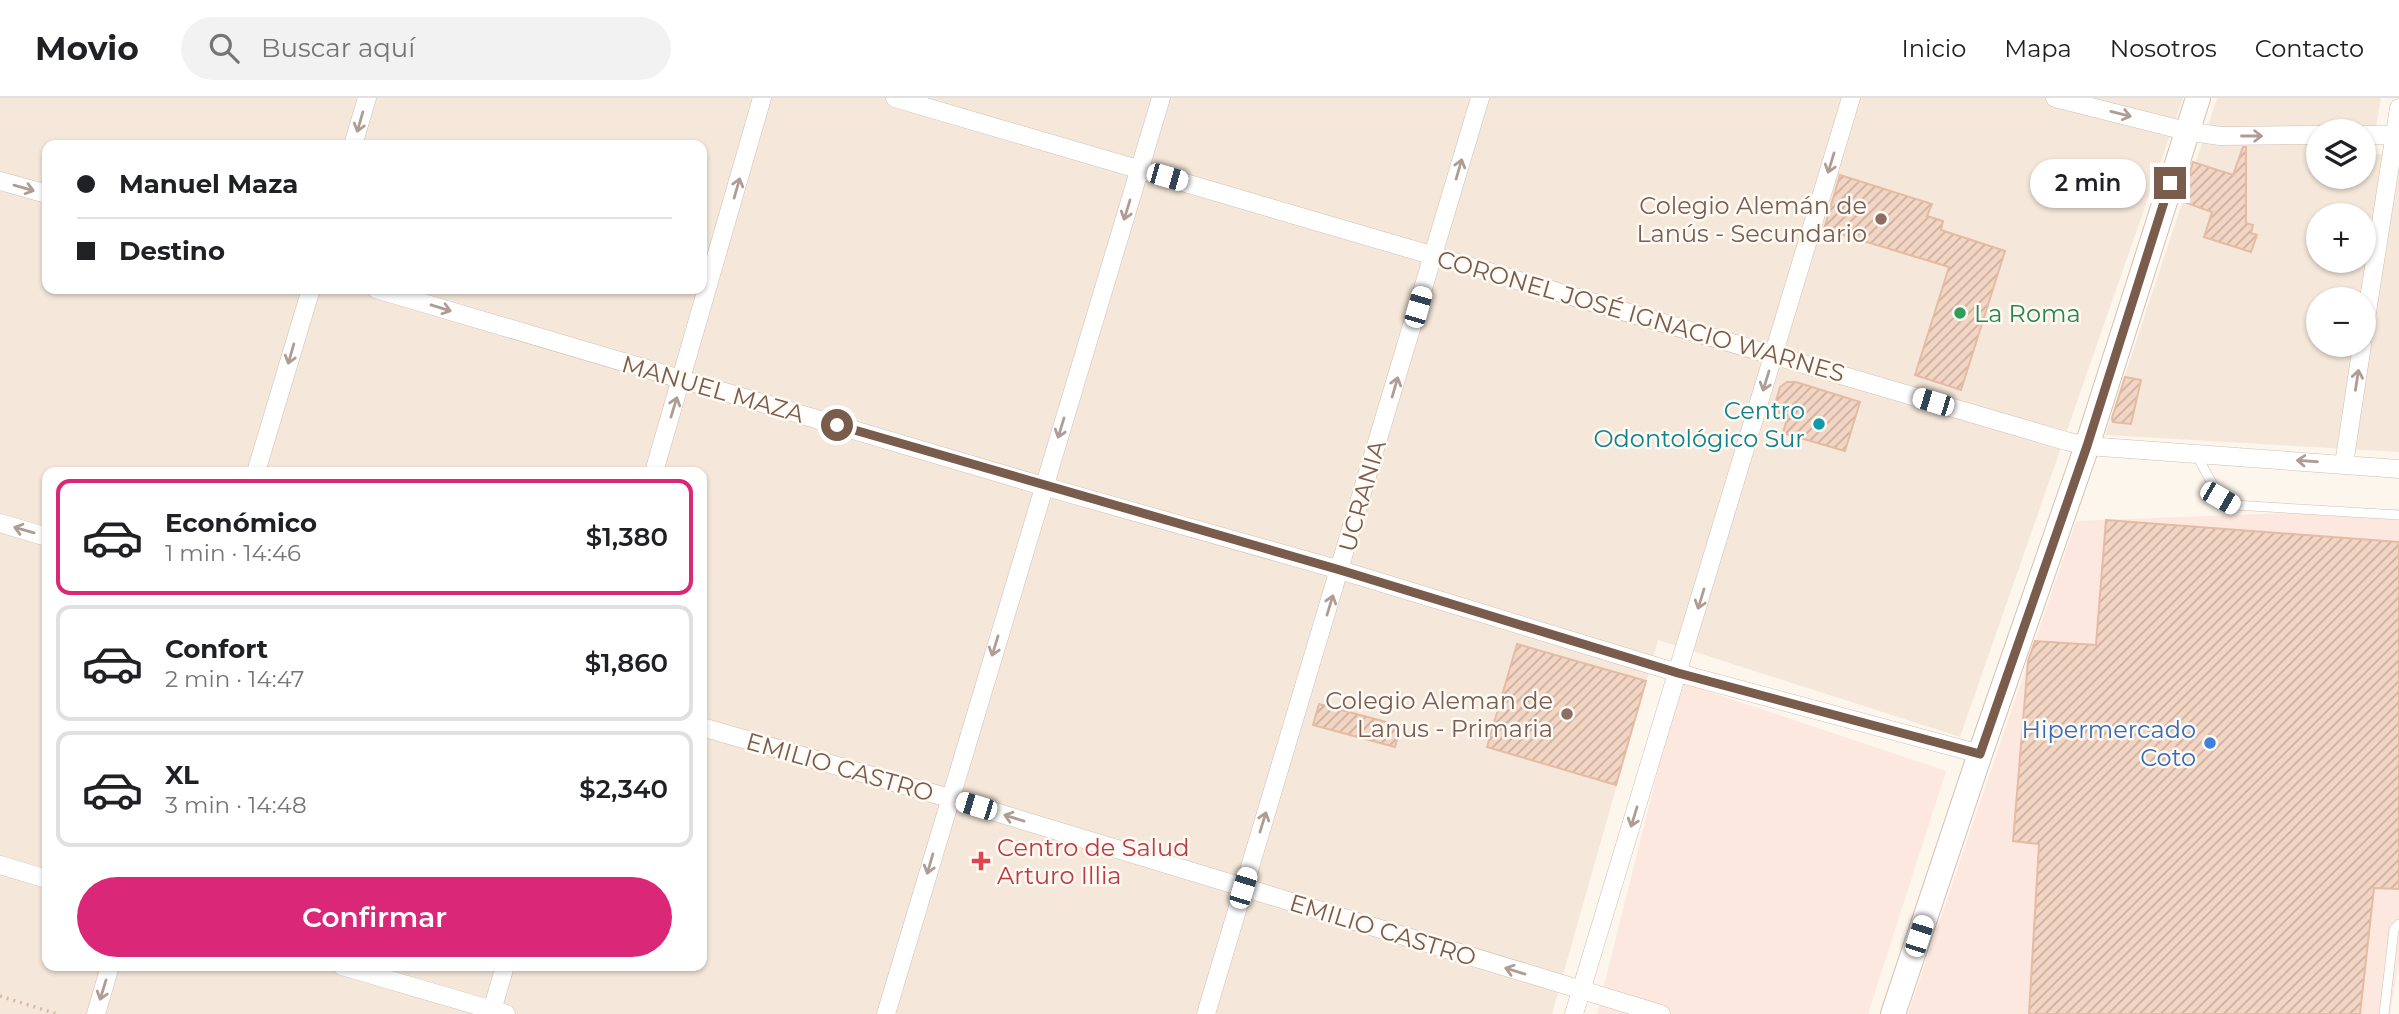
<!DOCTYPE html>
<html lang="es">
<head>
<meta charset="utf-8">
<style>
	body { margin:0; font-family:Montserrat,sans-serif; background:#f2f2f2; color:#202124; height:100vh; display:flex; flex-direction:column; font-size:26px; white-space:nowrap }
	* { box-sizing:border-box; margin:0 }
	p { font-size:23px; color:#757577 }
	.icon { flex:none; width:38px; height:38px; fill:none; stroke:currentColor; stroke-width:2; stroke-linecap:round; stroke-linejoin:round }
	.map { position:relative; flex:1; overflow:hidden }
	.side { position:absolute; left:42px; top:369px; width:665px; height:504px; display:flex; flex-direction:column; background:#fff; border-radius:14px; box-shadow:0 2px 5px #0004 }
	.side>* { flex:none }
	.guide { position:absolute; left:42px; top:42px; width:665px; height:154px; border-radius:14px; box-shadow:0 2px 5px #0004; display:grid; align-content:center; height:154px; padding:0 35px; background:#fff }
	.fabs { position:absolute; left:2306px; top:21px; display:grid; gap:14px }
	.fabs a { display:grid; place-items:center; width:70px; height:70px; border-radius:50%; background:#fff; box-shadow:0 2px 5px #0004; font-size:35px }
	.end { position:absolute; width:32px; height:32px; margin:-16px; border:9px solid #7a5c4d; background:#fff; box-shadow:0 0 0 4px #fff }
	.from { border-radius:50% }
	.bubble { position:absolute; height:49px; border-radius:24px; background:#fff; box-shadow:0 2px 5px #0004; font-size:23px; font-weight:600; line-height:49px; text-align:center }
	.car { position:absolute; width:21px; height:42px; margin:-21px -10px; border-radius:9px; box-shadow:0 0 5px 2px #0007; background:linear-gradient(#fff 24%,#345 0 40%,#fff 0 76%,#345 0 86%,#fff 0) }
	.guide b { display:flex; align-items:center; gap:24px; height:66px; font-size:26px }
	.guide b+b { border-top:2px solid #e0e0e0 }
	.guide i { width:18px; height:18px; background:#202124 }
	ul { padding:12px 0 0; list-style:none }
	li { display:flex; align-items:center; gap:21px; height:116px; margin:0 14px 10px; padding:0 21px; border:4px solid #e0e0e0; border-radius:14px }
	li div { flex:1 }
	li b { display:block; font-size:26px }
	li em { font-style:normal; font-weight:600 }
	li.current { border-color:#db2777 }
	li>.icon { width:63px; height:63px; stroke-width:1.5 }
	.button { display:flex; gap:14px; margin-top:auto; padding:14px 35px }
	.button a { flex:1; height:80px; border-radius:42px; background:#db2777; color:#fff; font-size:28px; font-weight:600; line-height:80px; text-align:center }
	header { display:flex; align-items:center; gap:42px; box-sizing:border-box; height:98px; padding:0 35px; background:#fff; border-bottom:2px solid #e0e0e0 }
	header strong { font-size:33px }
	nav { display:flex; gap:38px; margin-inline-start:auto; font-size:24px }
	.search { width:490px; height:63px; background:#f2f2f2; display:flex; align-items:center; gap:18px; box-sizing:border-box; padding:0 24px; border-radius:38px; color:#757577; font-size:26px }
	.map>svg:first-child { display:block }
	.residential { fill:#f5e8da; fill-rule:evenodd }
	.commercial { fill:#fde8e0 }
	.building { fill:url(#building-hatch); stroke:#e6bba3; stroke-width:2 }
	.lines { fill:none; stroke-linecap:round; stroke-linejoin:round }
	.lane-casing { stroke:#d1beb0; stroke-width:10 }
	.street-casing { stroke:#d1beb0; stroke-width:19 }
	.secondary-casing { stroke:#d6c0b0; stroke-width:26 }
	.path { stroke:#d9b8a5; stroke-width:3.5; stroke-dasharray:2 5; stroke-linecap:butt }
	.lane { stroke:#fff; stroke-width:9 }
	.street { stroke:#fff; stroke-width:18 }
	.secondary { stroke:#fff; stroke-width:24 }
	.oneway { stroke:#af9d94 }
	.route { stroke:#7a5c4d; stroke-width:9 }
	.education-dot { fill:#8d6e63; stroke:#fffaf3; stroke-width:2.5 }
	.leisure-dot { fill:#2e9e5b; stroke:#fffaf3; stroke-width:2.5 }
	.culture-dot { fill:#0f9aa8; stroke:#fffaf3; stroke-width:2.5 }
	.shop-dot { fill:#3f7fe0; stroke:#fffaf3; stroke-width:2.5 }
	.health-dot { fill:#e0444e; stroke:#fffaf3; stroke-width:2.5 }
	.labels { text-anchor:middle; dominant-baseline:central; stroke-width:5; stroke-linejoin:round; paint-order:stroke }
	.education-label { font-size:24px; fill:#785e54; stroke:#fffaf3; text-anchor:end }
	.leisure-label { font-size:24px; fill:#27864d; stroke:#fffaf3; text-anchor:start }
	.street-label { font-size:24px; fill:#7a5c4d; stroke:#fffaf3 }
	.culture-label { font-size:24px; fill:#0d838f; stroke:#fffaf3; text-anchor:end }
	.shop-label { font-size:24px; fill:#366cbe; stroke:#fffaf3; text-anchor:end }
	.health-label { font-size:24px; fill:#be3a42; stroke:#fffaf3; text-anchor:start }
</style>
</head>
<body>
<header>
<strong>Movio</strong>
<div class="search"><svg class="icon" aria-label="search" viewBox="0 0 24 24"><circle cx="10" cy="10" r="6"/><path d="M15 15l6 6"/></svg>Buscar aquí</div>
<nav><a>Inicio</a><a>Mapa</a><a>Nosotros</a><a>Contacto</a></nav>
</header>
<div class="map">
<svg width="2399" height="916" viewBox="0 0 2399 916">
	<defs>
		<pattern id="building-hatch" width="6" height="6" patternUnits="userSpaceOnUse" patternTransform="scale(1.75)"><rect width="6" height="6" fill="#f3d5c3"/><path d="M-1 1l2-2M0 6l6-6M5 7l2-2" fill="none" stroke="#cab0a1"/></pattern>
	</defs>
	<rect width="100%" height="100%" fill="#fdf6ec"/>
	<g class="residential">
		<path d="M 0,0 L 2183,0 L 1960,639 L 1658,542 L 1552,916 L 0,916 ZM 47,47 L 702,47 L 702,191 L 47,191 ZM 47,374 L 702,374 L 702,868 L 47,868 Z"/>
		<path d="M 2217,0 L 2381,0 L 2371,56 L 2399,56 L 2399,354 L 2105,337 ZM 2319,33 L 2364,33 L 2364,79 L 2319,79 ZM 2319,117 L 2364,117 L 2364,163 L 2319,163 ZM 2319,201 L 2364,201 L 2364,247 L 2319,247 Z"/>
	</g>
	<g class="commercial">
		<polygon points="2399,411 2399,863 2390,916 1908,916 2076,423"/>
		<polygon points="1680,584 1946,673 1868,916 1597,916"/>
	</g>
	<g class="building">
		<polygon points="2243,49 2246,49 2246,125 2253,127 2251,135 2257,137 2251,154 2204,139 2212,114 2181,103 2193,64 2233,77"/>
		<polygon points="1840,77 1932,106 1927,118 1943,123 1941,132 2005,153 1961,292 1915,277 1949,169 1824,131"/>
		<polygon points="2125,279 2141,282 2131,326 2113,324 2112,320"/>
		<polygon points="1787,284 1796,284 1860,304 1845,353 1783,335 1788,317 1773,313 1780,289"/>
		<polygon points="2106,422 2399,444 2399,791 2374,790 2360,916 2029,916 2039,746 2013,743 2028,563 2035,543 2096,547"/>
		<polygon points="1517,546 1646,583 1616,687 1487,649"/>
		<polygon points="1319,606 1401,628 1395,649 1313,627"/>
	</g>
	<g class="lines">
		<g class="lane-casing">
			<g id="lane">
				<polyline points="2196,356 2220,400 2234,407 2399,417"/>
				<polyline points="2384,916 2394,831 2399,826"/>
			</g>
		</g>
		<g class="street-casing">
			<g id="street">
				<polyline points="895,0 2066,343 2087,348 2399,371"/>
				<polyline points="2055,0 2186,33 2220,38 2319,37"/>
				<polyline points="2364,37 2399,37"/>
				<polyline points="353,47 367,0"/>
				<polyline points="0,83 47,96"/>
				<polyline points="376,191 1043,388 1340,472 1678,575 1980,656"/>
				<polyline points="2364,233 2399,10"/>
				<polyline points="2344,366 2362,247"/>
				<polyline points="256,374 311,191"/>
				<polyline points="654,374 762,0"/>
				<polyline points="0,425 47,439"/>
				<polyline points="702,629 949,700 1661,916"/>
				<polyline points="0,767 47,781"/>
				<polyline points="342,868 506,916"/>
				<polyline points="96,916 110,868"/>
				<polyline points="491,916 505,868"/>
				<polyline points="886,916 1161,0"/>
				<polyline points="1206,916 1480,0"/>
				<polyline points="1574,916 1851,0"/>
			</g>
		</g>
		<g class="secondary-casing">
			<polyline id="secondary" points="1893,916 1980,656 2087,348 2198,0"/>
		</g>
		<polyline class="path" points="0,898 57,916"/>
		<use href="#lane" class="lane"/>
		<use href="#street" class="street"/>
		<use href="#secondary" class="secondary"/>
	</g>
	<defs><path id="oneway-shaft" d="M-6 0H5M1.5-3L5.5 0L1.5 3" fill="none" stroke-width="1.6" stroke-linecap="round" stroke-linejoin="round" transform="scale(1.75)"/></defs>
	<g class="oneway">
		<use href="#oneway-shaft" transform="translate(2121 16) rotate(14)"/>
		<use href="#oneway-shaft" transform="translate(360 24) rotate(106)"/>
		<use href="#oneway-shaft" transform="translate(2252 38)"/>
		<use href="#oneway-shaft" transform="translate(1831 65) rotate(107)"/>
		<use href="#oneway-shaft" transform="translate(1459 71) rotate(-74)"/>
		<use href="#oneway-shaft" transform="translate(24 90) rotate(16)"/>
		<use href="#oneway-shaft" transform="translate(737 90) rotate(-74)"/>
		<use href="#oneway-shaft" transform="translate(1127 112) rotate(107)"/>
		<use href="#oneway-shaft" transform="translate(441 210) rotate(17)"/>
		<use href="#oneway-shaft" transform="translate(291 256) rotate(106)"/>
		<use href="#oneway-shaft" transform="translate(2357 282) rotate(-81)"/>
		<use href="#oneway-shaft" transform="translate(1766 283) rotate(107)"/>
		<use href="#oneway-shaft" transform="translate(1395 289) rotate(-74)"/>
		<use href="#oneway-shaft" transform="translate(674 309) rotate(-73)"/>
		<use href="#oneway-shaft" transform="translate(1061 330) rotate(107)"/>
		<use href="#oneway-shaft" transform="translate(2307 363) rotate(-176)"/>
		<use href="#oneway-shaft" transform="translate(24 432) rotate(-164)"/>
		<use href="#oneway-shaft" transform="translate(1701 501) rotate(107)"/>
		<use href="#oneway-shaft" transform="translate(1330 507) rotate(-73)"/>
		<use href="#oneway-shaft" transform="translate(995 548) rotate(107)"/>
		<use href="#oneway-shaft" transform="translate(1634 719) rotate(107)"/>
		<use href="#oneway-shaft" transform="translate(1014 720) rotate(-163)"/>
		<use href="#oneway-shaft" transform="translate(1263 724) rotate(-73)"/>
		<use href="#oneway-shaft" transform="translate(930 766) rotate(106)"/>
		<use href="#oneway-shaft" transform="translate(1515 873) rotate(-163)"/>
		<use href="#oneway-shaft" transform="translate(103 892) rotate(107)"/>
	</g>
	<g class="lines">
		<polyline class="route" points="837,327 1340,472 1678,575 1980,656 2087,348 2170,85"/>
	</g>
	<g class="education-dot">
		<circle cx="1881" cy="121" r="7"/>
		<circle cx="1567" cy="616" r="7"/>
	</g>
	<circle class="leisure-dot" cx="1960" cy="215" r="7"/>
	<circle class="culture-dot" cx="1819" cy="326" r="7"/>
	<circle class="shop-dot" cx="2210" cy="645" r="7"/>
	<path class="health-dot" d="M977.5 752.5h7v7h7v7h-7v7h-7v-7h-7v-7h7z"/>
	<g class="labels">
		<g class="education-label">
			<text x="1867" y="107">Colegio Alemán de<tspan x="1867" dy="28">Lanús - Secundario</tspan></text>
			<text x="1553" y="602">Colegio Aleman de<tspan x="1553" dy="28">Lanus - Primaria</tspan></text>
		</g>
		<g class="leisure-label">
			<text x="1974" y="215">La Roma</text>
		</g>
		<g class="street-label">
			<text transform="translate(1641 218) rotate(16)">CORONEL JOSÉ IGNACIO WARNES</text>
			<text transform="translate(713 291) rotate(16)">MANUEL MAZA</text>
			<text transform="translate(1362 398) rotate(-74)">UCRANIA</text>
			<text transform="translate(840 669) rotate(16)">EMILIO CASTRO</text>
			<text transform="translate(1383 832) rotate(17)">EMILIO CASTRO</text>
		</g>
		<g class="culture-label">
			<text x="1805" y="312">Centro<tspan x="1805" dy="28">Odontológico Sur</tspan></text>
		</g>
		<g class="shop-label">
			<text x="2196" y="631">Hipermercado<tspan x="2196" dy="28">Coto</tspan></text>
		</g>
		<g class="health-label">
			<text x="997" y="749">Centro de Salud<tspan x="997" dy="28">Arturo Illia</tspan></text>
		</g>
	</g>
</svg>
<div class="fabs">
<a><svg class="icon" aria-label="layers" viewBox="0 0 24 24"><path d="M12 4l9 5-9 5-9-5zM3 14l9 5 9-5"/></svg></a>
<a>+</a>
<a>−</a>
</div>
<i class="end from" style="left:837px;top:327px"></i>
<i class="end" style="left:2170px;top:85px"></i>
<div class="bubble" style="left:2030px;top:61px;width:116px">2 min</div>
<i class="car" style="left:1167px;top:79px;rotate:106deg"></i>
<i class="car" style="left:1418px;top:209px;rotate:16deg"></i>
<i class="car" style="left:1933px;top:304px;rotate:287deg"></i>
<i class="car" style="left:2220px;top:400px;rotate:120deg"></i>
<i class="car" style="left:976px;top:708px;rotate:287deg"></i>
<i class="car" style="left:1243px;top:790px;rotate:17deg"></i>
<i class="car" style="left:1919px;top:838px;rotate:18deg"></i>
<div class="guide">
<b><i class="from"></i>Manuel Maza</b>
<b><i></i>Destino</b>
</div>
<section class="side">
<ul>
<li class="current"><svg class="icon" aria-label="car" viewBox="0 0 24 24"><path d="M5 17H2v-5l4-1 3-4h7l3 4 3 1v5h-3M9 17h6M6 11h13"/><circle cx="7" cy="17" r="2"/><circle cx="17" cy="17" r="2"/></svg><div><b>Económico</b><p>1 min · 14:46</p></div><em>$1,380</em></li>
<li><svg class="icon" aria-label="car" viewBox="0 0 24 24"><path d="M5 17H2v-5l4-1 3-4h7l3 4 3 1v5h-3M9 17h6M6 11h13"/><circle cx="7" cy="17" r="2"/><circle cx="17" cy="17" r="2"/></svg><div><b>Confort</b><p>2 min · 14:47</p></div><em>$1,860</em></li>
<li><svg class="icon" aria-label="car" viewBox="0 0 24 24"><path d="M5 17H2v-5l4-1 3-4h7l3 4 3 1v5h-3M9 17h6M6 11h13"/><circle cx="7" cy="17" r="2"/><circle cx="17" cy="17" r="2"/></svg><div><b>XL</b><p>3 min · 14:48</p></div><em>$2,340</em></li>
</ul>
<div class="button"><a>Confirmar</a></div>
</section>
</div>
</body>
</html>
